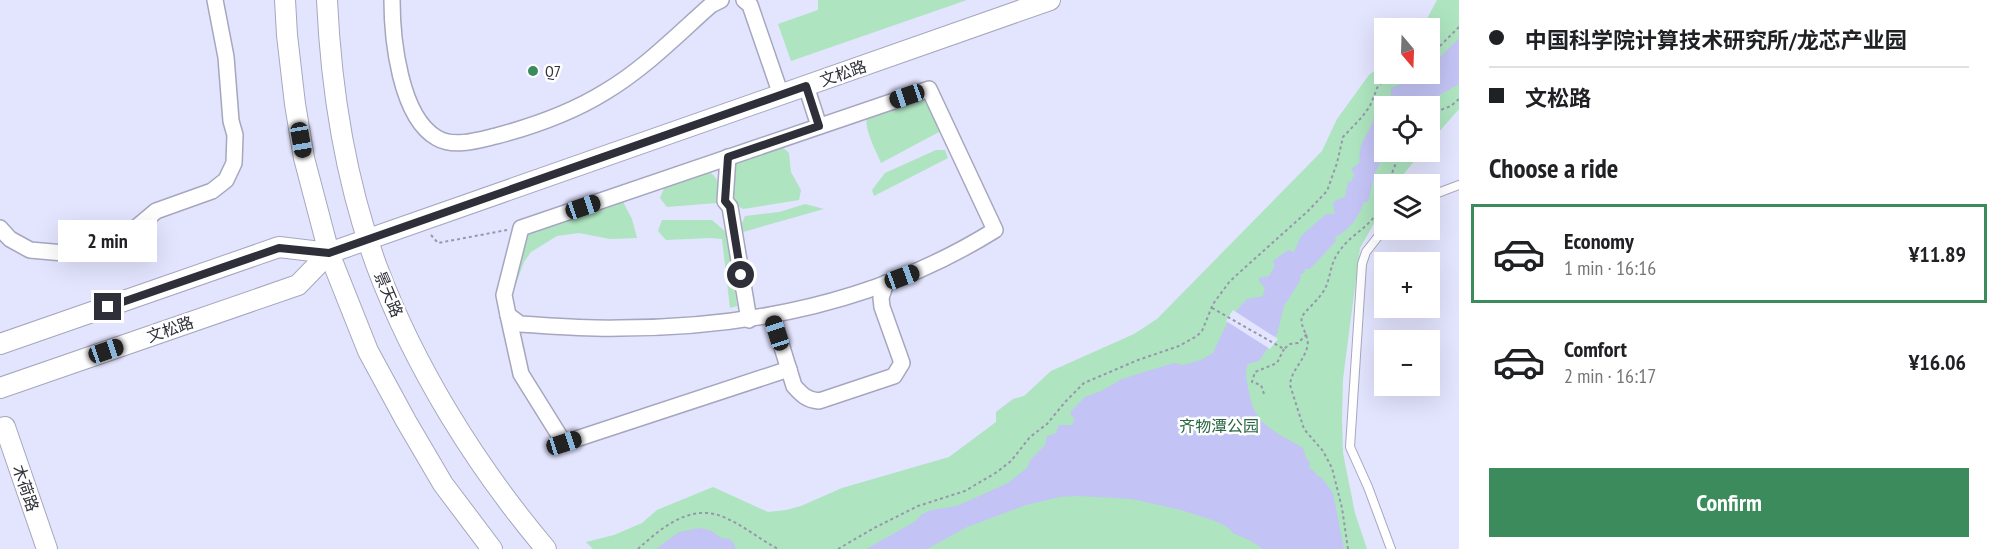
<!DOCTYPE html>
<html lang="en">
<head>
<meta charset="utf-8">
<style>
	body { margin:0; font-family:"PT Sans Narrow","Noto Sans SC",sans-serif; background:#f6f6f6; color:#202124; height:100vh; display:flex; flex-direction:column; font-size:22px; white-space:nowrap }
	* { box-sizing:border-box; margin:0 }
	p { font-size:20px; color:#757577 }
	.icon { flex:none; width:33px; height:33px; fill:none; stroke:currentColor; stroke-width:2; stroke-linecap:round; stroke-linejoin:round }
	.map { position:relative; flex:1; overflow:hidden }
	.details { display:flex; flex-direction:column; background:#fff; width:540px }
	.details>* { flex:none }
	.banner { display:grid; align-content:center; height:132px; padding:0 30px; background:#fff }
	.needle { width:39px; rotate:161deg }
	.fabs { position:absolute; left:1374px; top:18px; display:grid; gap:12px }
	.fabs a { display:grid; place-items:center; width:66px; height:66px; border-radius:0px; background:#fff; box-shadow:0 6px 24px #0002; font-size:30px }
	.end { position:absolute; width:27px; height:27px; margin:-14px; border:8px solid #2f2f39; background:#fff; box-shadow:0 0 0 3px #fff }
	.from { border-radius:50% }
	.bubble { position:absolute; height:42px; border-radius:0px; background:#fff; box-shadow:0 6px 24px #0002; font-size:20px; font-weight:700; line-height:42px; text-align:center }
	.car { position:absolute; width:18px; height:36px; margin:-18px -9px; border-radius:8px; box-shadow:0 0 4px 2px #0007; background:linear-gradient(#222 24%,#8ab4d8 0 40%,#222 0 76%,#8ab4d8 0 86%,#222 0) }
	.banner b { display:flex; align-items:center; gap:21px; height:57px; font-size:22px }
	.banner b+b { border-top:2px solid #e0e0e0 }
	.banner i { width:15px; height:15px; background:#202124 }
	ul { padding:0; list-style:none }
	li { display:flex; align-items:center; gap:18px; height:99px; margin:0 12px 9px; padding:0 18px; border:3px solid transparent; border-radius:0px }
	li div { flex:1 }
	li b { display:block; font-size:22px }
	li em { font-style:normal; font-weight:700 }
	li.active { border-color:#3b8b5c }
	li>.icon { width:54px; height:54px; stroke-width:1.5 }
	h2 { padding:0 30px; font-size:27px; line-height:72px }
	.cta { display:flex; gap:12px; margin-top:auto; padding:12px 30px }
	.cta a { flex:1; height:69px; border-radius:0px; background:#3b8b5c; color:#fff; font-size:24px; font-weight:700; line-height:69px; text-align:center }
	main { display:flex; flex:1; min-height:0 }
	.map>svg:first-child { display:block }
	.green { fill:#aee4c0 }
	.water { fill:#c3c3f5 }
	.pier { fill:#e3e4fe }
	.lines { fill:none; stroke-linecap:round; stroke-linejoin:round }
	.service-casing { stroke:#a6a7bf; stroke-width:10 }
	.minor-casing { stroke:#a6a7bf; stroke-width:18 }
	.tertiary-casing { stroke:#a6a7bf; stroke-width:22 }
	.path { stroke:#9797aa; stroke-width:2; stroke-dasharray:3 3; stroke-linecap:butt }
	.service { stroke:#fff; stroke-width:8 }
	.minor { stroke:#fff; stroke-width:15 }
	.tertiary { stroke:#fff; stroke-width:20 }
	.route { stroke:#2f2f39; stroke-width:8 }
	.poi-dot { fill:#3b8b5c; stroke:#fff; stroke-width:2 }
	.labels { text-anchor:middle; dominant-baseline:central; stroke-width:5; stroke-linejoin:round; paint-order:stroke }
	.poi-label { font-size:16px; fill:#2f2f39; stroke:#fff; text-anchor:start }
	.street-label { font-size:16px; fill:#2f2f39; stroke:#fff }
	.park-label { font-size:16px; fill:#286542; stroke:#fff }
</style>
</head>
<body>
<main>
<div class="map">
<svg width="1459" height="549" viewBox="0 0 1459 549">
	<rect width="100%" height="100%" fill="#e3e4fe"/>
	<g class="green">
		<polygon points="818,0 967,0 791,61 778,24 818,10"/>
		<polygon points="1437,0 1459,0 1459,109 1430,142 1430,106 1384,106 1384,152 1422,152 1406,171 1397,184 1384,184 1384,206 1360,248 1343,379 1342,419 1343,453 1355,513 1367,549 593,549 586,542 614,535 642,523 657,510 713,487 768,512 786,510 801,506 842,488 949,457 996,422 996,412 1013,399 1024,396 1051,371 1134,334 1157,319 1322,151 1337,119 1369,75 1384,64 1384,74 1430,74 1430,28 1422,28"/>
		<path d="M 924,96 L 941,124 L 939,132 L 881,163 C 876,150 864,130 867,117 Z"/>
		<polygon points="781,146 789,153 791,172 801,190 799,200 743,209 733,203 731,164"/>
		<polygon points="936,150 945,150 948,158 874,196 872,190 885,173"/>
		<path d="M 707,170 C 722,180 718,187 717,203 L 667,207 L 660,198 L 665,186 Z"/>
		<polygon points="622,200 632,219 637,238 610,239 579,233 557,236 531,252 524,262 511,297 510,289 529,233"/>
		<polygon points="805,204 824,209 743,232 742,223 745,216 779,212"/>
		<polygon points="662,220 712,220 727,233 737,306 730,308 722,239 710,238 666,240 658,231"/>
	</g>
	<g class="water">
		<path d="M 1459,38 L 1459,84 L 1420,106 L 1384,106 L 1384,148 L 1381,150 L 1382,154 L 1379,157 L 1381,161 L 1375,173 L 1368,202 L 1364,202 C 1358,218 1350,230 1335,237 L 1336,241 L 1310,269 L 1305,269 L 1304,273 L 1301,274 L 1300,281 L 1284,306 L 1277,334 L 1259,361 L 1248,364 C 1244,373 1247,383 1249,392 C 1254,426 1277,432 1303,448 L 1307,460 L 1310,462 L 1309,468 L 1314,471 L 1317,476 L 1321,477 L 1333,493 L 1344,549 L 1263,549 L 1251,541 L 1233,533 L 1227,527 L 1215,521 L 1181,510 L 1132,499 L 1078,496 L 1060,497 L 1026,505 L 967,527 L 927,549 L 866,549 L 916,521 L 921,515 L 931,510 L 957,506 L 1008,483 L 1028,467 L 1030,460 L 1045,445 L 1047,436 L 1056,433 L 1059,425 L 1073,425 L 1074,418 L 1071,415 L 1071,411 L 1085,397 L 1101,391 L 1122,379 L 1167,365 L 1175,363 L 1183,365 L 1201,360 L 1213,353 L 1227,323 L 1242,304 L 1247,299 L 1263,296 L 1265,288 L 1259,281 L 1259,278 L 1269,276 L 1275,266 L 1273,261 L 1288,250 L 1294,252 L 1301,236 L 1326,214 L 1335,214 L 1333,204 L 1336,200 L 1345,197 L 1348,182 L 1352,181 L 1352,178 L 1355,176 L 1351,169 L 1359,163 C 1360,156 1359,150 1362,143 C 1366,134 1372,127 1374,117 L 1383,116 L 1384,106 L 1391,97 L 1391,88 L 1419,77 L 1422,74 L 1430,74 L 1430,67 Z"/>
		<polygon points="699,528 710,530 721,538 729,539 733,542 736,549 656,549 679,532"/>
	</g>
	<polygon class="pier" points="1233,310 1278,339 1270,349 1226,321"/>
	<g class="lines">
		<g class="service-casing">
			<g id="service">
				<polyline points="1430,196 1459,185"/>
				<polyline points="1384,229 1366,252 1362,264 1350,447 1368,487 1391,549"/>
			</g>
		</g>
		<g class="minor-casing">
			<g id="minor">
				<path d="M 392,0 C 392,39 400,117 437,138 C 454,148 479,140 496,136 C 534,126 571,113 605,92 C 644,69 677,35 711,5 L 721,0"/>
				<polyline points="744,0 750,5 781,95"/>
				<polyline points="806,86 819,126"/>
				<path d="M 929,89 L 995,230 C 881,301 754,328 620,328 C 587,329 553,326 520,324 L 508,315 L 504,295 L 521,228 Z"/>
				<polyline points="728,157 725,201 730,207 749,320"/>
				<polyline points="0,228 10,239 30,250 64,253 79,246 99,244 137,227 156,211 212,191 226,180 234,163 235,135 231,121 226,57 215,0"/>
				<polyline points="508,315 521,374 564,443 789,369"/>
				<path d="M 772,315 L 794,386 C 802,395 807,400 819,401 L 894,376 L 902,363 L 882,307 L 881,298 L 886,283"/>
			</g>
		</g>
		<g class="tertiary-casing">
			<g id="tertiary">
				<polyline points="285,0 287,35 295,104 304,158 329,253 368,351 406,421 443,484 492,549"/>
				<path d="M 327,0 C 331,88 346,183 377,267 C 415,368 476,466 546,549"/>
				<polyline points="0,344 279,247 329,253 1050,0"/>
				<polyline points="0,388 298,285 329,253"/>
				<polyline points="5,427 47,549"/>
			</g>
		</g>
		<g class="path">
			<polyline points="1430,53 1441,45 1459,27"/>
			<polyline points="1430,114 1451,106 1459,99"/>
			<polyline points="1388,184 1400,152"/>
			<polyline points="431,235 438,243 507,230"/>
			<polyline points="1212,308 1284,349 1290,344 1298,343 1307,334"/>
			<polyline points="1264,394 1261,385 1252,382 1255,372 1277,363 1284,349"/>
			<path d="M 638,549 C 660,529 689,504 721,516 C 742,524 759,539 778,549"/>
			<polyline points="838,549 876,527 918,506 965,491 997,472 1011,461 1030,437 1047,424 1066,401 1084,383 1138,360 1179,346 1197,336 1202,331 1213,304 1230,281 1308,211 1327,191 1337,163 1343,137 1362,117 1370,106 1378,86 1391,74"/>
			<path d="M 1348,549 L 1342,508 L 1332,468 L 1323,451 L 1304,429 L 1290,385 C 1291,371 1303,362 1307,348 C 1311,337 1299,327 1302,317 C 1303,313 1319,299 1323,292 C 1331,280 1329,266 1338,253 C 1353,230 1375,228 1384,197"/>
		</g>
		<use href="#service" class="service"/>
		<use href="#minor" class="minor"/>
		<use href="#tertiary" class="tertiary"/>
	</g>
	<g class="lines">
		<polyline class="route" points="108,307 279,248 329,253 806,86 819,126 728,157 725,201 730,207 741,275"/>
	</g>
	<circle class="poi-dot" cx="533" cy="71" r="6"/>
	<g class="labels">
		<g class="poi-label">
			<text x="545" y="71">Q7</text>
		</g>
		<g class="street-label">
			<text transform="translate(843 73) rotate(-19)">文松路</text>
			<text transform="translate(389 294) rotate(67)">景天路</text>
			<text transform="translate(170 329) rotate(-19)">文松路</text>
			<text transform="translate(26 488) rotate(71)">木荷路</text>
		</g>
		<g class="park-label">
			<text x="1219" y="426">齐物潭公园</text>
		</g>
	</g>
</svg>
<div class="fabs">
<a><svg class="needle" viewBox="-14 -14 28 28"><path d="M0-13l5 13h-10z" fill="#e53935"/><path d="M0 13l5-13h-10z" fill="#757577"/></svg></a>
<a><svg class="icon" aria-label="locate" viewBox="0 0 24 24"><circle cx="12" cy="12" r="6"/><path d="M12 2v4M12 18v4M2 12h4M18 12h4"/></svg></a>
<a><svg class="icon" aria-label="layers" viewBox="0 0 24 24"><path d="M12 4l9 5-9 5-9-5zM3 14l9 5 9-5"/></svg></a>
<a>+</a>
<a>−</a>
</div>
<i class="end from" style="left:741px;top:275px"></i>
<i class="end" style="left:108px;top:307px"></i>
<div class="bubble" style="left:58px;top:220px;width:99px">2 min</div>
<i class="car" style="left:907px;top:96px;rotate:251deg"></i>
<i class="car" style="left:301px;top:140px;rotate:170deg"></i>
<i class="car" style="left:583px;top:207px;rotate:71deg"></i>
<i class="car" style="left:902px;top:277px;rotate:70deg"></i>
<i class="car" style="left:777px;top:333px;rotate:342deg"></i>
<i class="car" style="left:106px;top:351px;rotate:71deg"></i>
<i class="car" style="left:564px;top:443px;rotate:72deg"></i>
</div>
<section class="details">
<div class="banner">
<b><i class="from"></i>中国科学院计算技术研究所/龙芯产业园</b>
<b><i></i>文松路</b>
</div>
<h2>Choose a ride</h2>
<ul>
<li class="active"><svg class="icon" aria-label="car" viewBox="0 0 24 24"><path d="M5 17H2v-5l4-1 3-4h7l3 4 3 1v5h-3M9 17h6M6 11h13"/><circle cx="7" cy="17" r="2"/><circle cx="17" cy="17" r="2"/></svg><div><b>Economy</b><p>1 min · 16:16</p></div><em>¥11.89</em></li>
<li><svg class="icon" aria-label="car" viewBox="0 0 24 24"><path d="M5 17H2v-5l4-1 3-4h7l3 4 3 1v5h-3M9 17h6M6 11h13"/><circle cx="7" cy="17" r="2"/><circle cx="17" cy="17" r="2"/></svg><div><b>Comfort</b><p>2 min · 16:17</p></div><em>¥16.06</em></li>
</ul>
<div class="cta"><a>Confirm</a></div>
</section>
</main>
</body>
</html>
